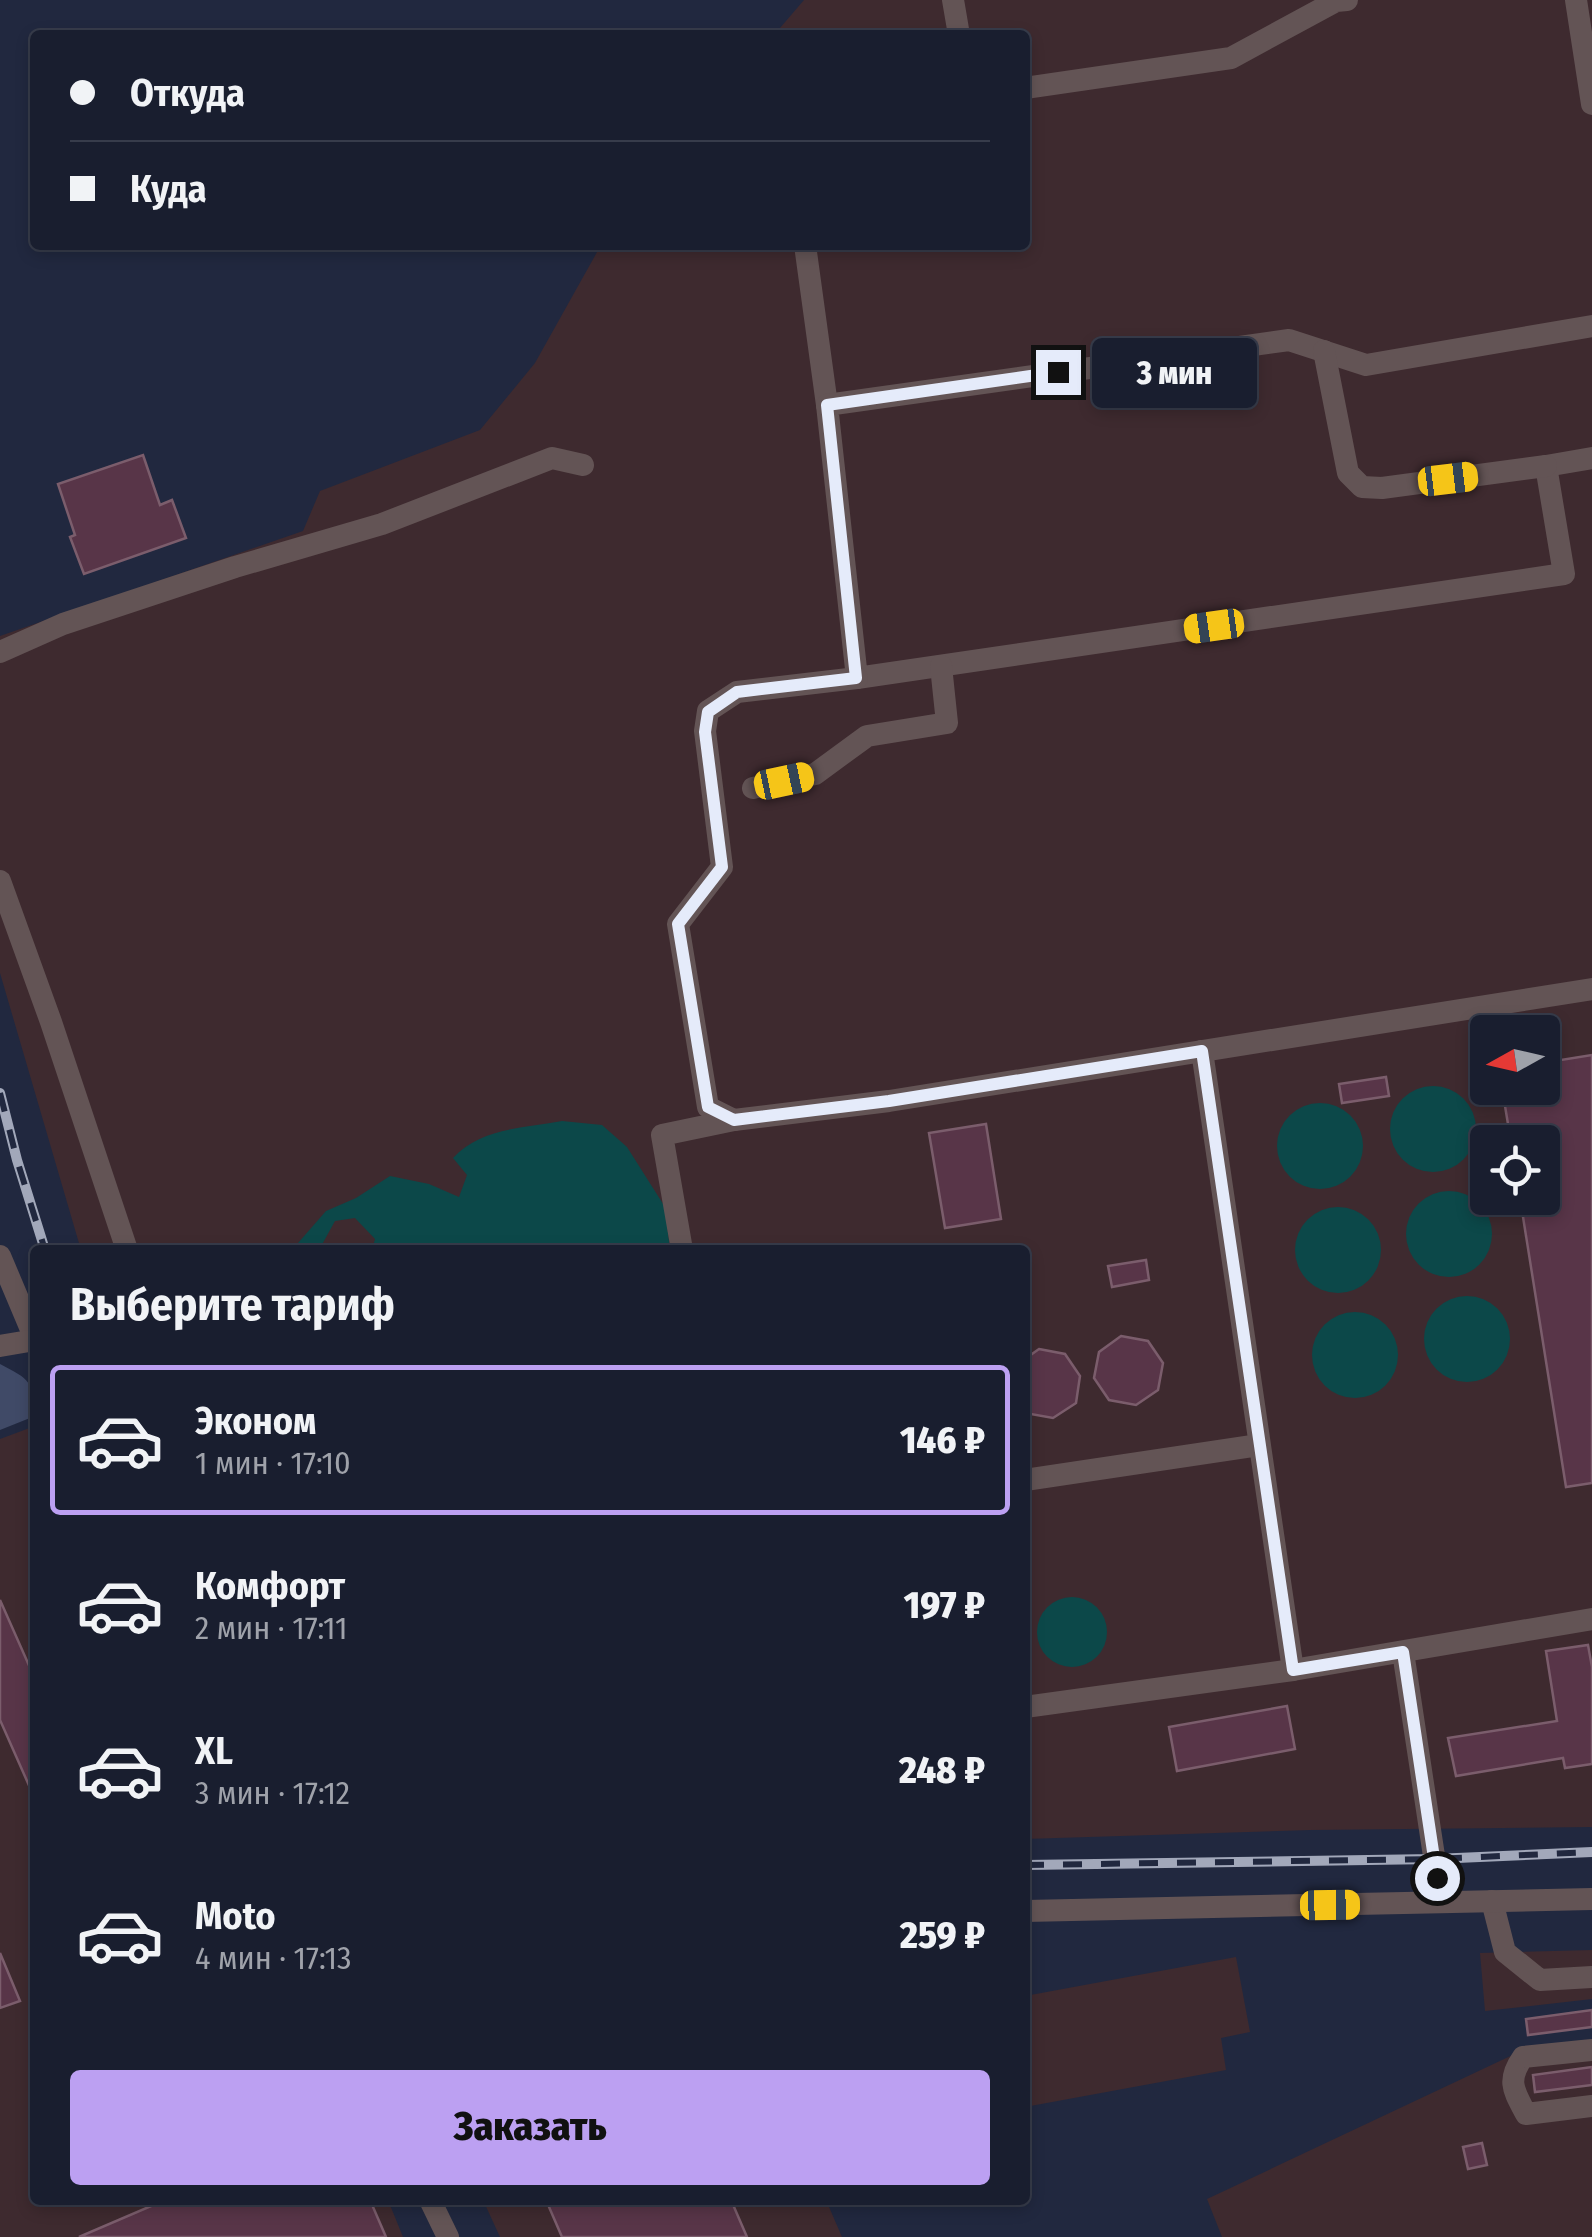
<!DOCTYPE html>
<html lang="ru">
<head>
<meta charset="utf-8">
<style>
	body { margin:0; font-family:"Fira Sans Condensed",sans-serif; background:#222737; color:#f1f3f6; height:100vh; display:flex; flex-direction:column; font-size:38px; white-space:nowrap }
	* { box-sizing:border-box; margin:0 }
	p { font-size:32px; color:#9fa2aa }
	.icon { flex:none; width:55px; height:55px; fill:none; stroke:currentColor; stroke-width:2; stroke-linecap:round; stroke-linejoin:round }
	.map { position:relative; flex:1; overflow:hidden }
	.side { position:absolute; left:30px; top:1245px; width:1000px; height:960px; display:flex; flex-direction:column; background:#191e2f; border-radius:10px; box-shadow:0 5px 15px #0003,0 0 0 2px #373c4b }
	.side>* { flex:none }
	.banner { position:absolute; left:30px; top:30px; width:1000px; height:220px; border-radius:10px; box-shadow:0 5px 15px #0003,0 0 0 2px #373c4b; display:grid; align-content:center; height:220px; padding:0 40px; background:#191e2f }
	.needle { width:65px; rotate:262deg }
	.tools { position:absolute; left:1470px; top:1015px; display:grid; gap:20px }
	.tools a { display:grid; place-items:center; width:90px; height:90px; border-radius:10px; background:#191e2f; box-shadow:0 5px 15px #0003,0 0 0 2px #373c4b; font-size:50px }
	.end { position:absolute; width:45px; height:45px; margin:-22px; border:12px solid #e5ebfa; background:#111; box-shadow:0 0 0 5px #111 }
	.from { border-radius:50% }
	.bubble { position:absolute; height:70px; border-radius:10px; background:#191e2f; box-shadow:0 5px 15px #0003,0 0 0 2px #373c4b; font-size:32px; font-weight:800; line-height:70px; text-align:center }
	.car { position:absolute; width:30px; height:60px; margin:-30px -15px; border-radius:12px; box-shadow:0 0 8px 2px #0007; background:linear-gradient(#f5c518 24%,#345 0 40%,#f5c518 0 76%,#345 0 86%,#f5c518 0) }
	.banner b { display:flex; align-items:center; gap:35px; height:95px; font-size:38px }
	.banner b+b { border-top:2px solid #373c4b }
	.banner i { width:25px; height:25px; background:#f1f3f6 }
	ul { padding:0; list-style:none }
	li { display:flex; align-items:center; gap:30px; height:150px; margin:0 20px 15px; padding:0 20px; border:5px solid transparent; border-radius:10px }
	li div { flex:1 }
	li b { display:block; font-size:38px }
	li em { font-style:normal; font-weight:800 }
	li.on { border-color:#bca0f2 }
	li>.icon { width:90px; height:90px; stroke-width:1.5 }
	h2 { padding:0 40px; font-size:45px; line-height:120px }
	.action { display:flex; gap:20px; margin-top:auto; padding:20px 40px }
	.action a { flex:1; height:115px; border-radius:10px; background:#bca0f2; color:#111; font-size:40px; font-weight:800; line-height:115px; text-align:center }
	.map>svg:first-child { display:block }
	.industrial { fill:#3e2a2f; fill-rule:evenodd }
	.green { fill:#404a67 }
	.water { fill:#0c4849 }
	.building { fill:#583548; stroke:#7b5d6c; stroke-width:2.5 }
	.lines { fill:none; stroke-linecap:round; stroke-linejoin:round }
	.minor { stroke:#635455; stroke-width:22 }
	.rail-casing { stroke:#a2a8ba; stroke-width:10 }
	.rail { stroke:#21283f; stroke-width:6; stroke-dasharray:19; stroke-linecap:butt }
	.route { stroke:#e5ebfa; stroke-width:12 }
</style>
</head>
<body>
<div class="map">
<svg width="1592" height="2237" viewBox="0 0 1592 2237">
	<rect width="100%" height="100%" fill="#21283f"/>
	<g class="industrial">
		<path d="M 804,0 L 1592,0 L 1592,1827 L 1311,1830 L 1025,1839 L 1025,1250 L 81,1250 L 0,973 L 0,636 L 303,531 L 320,491 L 480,430 L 535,363 L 601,245 L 1025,245 L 1025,35 L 774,35 ZM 1488,1032 L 1542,1032 L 1542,1088 L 1488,1088 ZM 1488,1142 L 1542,1142 L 1542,1198 L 1488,1198 Z"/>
		<polygon points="35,1426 35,2200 388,2200 403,2237 0,2237 0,1439"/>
		<polygon points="1592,1950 1592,1999 1485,2011 1480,1953"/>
		<polygon points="1236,1957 1250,2032 1221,2038 1226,2070 1025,2107 1025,1996"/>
		<polygon points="1592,2040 1592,2237 1222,2237 1207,2199 1519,2052"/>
		<polygon points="483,2200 826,2200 842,2237 500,2237"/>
	</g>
	<path class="green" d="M 0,1364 C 29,1379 35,1382 35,1416 L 0,1430 Z"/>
	<g class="water">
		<circle cx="1433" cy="1129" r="43"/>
		<circle cx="1320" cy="1146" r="43"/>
		<path d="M 562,1121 L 602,1125 L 627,1147 L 665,1207 L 670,1250 L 372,1250 L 375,1239 L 355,1218 L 335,1221 L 319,1250 L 298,1250 L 298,1243 L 326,1211 L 356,1198 L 390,1176 L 429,1184 L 459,1197 L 467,1175 L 453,1158 C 480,1128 524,1128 562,1121 Z"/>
		<circle cx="1449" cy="1234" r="43"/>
		<circle cx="1338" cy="1250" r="43"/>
		<circle cx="1467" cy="1339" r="43"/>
		<circle cx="1355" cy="1355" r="43"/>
		<circle cx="1072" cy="1632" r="35"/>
	</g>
	<g class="building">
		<polygon points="143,455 160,505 172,500 186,538 84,574 70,537 75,535 58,484"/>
		<polygon points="1592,1055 1592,1483 1566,1487 1520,1198 1542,1198 1542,1142 1511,1142 1502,1088 1542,1088 1542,1063"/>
		<polygon points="1386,1077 1389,1096 1342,1103 1339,1084"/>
		<polygon points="986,1124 1001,1219 945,1228 929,1133"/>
		<polygon points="1146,1260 1149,1280 1112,1287 1108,1266"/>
		<polygon points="1121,1336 1148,1341 1163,1363 1158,1390 1136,1405 1109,1400 1094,1378 1099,1352"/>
		<polygon points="1039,1349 1065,1354 1080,1376 1076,1403 1053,1418 1025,1413 1025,1359"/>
		<polygon points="0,1600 35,1679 35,1799 0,1720"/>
		<polygon points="1588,1645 1592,1667 1592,1764 1565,1768 1563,1758 1456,1776 1448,1738 1557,1721 1546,1651"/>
		<polygon points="1287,1706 1295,1749 1177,1771 1169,1727"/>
		<polygon points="0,1953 20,2001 0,2008"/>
		<polygon points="1592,2010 1592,2027 1528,2035 1526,2019"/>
		<polygon points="1592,2067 1592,2085 1535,2092 1533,2075"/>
		<polygon points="1482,2143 1487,2165 1468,2169 1463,2147"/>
		<polygon points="165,2200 370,2200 386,2237 79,2237"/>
		<polygon points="546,2200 731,2200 747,2237 562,2237"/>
	</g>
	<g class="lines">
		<g class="minor">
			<polyline points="953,0 959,35"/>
			<polyline points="1576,0 1592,104"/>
			<polyline points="1025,88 1231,58 1336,1 1347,0"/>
			<polyline points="805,245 827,405"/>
			<polyline points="1592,326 1366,365 1289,340 827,405 857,678 1564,574 1546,466 1592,458"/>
			<polyline points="1324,351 1348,473 1362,487 1382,488 1546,466"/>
			<polyline points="0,652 63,624 235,567 382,524 552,458 583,465"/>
			<polyline points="753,788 815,774 867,736 947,723 941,666"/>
			<polyline points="0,881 51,1022 127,1250"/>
			<polyline points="1202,1051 1293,1670"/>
			<polyline points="734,1120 708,1107 678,924 722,867 705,731 708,711 737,692 857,678"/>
			<polyline points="682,1250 662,1135 734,1120 889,1101 1592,989"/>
			<polyline points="0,1256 35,1339"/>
			<polyline points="0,1346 35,1340"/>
			<polyline points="1025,1480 1259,1445"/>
			<polyline points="1403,1652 1441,1902"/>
			<polyline points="1025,1707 1293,1670 1592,1619"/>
			<polyline points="1492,1901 1505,1952 1540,1980 1592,1977"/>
			<polyline points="1025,1911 1592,1899"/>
			<path d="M 1592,2050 L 1523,2057 C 1506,2081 1514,2091 1526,2114 L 1592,2106"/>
			<polyline points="430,2200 448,2237"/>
		</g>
		<g class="rail-casing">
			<g id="rail">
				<polyline points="0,1093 17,1160 45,1250"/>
				<polyline points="1025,1865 1434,1859 1592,1852"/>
			</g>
		</g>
		<use href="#rail" class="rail"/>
	</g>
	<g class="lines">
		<polyline class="route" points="1058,372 827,405 856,678 737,692 708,712 705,732 722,867 678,924 708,1107 734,1120 889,1101 1202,1051 1293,1670 1403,1652 1437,1878"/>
	</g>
</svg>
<div class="tools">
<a><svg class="needle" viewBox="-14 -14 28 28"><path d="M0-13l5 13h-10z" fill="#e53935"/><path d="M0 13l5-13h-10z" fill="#9fa2aa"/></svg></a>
<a><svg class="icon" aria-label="locate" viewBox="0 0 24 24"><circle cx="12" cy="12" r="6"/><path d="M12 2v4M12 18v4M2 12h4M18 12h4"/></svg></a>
</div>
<i class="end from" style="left:1437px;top:1878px"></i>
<i class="end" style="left:1058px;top:372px"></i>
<div class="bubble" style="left:1092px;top:338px;width:165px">3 мин</div>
<i class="car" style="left:1448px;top:479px;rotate:83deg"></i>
<i class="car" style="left:1214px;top:626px;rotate:262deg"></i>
<i class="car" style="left:784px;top:781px;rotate:78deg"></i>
<i class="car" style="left:1330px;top:1905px;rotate:89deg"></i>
<div class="banner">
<b><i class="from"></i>Откуда</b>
<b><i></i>Куда</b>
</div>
<section class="side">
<h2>Выберите тариф</h2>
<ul>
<li class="on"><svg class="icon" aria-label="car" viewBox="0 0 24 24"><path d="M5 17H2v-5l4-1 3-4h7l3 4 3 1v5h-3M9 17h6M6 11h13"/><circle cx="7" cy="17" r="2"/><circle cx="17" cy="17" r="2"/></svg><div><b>Эконом</b><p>1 мин · 17:10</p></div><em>146 ₽</em></li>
<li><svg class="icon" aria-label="car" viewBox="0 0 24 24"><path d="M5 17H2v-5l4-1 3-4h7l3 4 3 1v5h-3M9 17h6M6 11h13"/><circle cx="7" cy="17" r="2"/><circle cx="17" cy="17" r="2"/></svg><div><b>Комфорт</b><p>2 мин · 17:11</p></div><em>197 ₽</em></li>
<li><svg class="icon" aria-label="car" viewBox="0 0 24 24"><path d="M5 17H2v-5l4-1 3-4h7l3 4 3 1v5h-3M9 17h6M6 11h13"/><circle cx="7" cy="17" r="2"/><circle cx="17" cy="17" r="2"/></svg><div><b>XL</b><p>3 мин · 17:12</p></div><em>248 ₽</em></li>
<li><svg class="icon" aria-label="car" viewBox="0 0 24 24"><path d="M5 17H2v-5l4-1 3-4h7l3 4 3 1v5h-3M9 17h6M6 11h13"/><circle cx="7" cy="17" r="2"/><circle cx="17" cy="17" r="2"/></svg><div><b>Moto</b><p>4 мин · 17:13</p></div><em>259 ₽</em></li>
</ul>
<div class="action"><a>Заказать</a></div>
</section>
</div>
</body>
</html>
